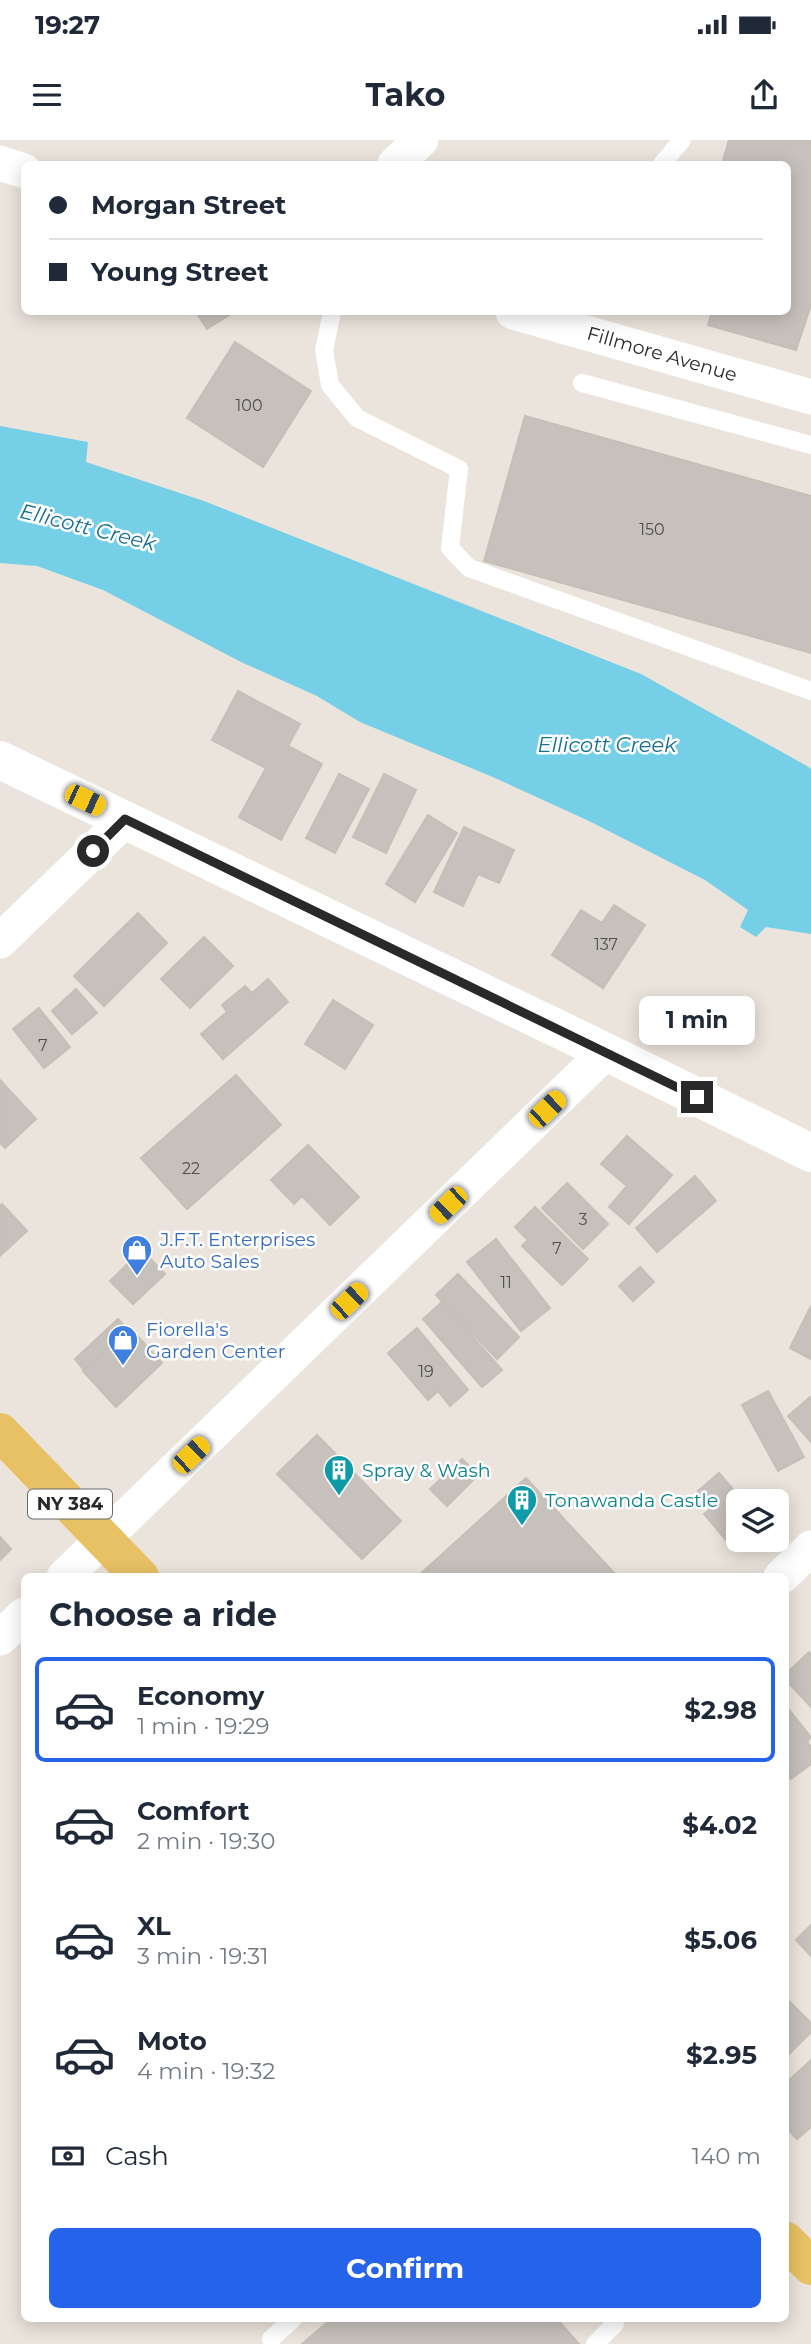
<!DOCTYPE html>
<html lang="en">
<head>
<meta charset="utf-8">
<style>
	body { margin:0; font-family:Montserrat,sans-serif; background:#f6f6f7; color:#1f2937; height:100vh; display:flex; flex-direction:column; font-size:26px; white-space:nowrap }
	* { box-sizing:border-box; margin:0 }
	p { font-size:23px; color:#747a83 }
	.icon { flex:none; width:38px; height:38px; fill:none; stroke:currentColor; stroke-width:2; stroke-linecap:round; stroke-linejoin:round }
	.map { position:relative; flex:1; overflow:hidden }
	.side { position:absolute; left:21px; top:1433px; width:768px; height:749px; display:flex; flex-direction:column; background:#fff; border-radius:10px; box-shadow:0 4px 18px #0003 }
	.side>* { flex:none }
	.top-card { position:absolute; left:21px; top:21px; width:770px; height:154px; border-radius:10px; box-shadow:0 4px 18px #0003; display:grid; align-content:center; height:154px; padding:0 28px; background:#fff }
	.fabs { position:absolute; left:726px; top:1349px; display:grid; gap:14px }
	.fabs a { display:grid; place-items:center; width:63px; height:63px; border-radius:10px; background:#fff; box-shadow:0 4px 18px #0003; font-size:35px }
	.end { position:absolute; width:32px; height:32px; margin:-16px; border:9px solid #292929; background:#fff; box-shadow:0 0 0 4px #fff }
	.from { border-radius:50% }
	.bubble { position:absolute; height:49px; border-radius:10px; background:#fff; box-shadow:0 4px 18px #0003; font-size:23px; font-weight:700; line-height:49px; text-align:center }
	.car { position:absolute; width:21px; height:42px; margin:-21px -10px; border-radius:9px; box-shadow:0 0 5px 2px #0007; background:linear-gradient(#f5c518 24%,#345 0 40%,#f5c518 0 76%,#345 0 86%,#f5c518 0) }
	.top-card b { display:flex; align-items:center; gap:24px; height:66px; font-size:26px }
	.top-card b+b { border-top:2px solid #e0e1e3 }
	.top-card i { width:18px; height:18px; background:#1f2937 }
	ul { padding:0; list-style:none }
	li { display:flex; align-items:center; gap:21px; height:105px; margin:0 14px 10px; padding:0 14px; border:4px solid transparent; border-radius:10px }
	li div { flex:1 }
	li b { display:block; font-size:26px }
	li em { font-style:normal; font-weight:700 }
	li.active { border-color:#2563eb }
	li>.icon { width:63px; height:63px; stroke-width:1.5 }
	h2 { padding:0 28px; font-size:32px; line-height:84px }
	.pay { display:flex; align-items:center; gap:18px; height:77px; padding:0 28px; font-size:26px }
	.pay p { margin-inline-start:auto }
	.button { display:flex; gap:14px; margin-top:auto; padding:14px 28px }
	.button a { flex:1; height:80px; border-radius:10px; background:#2563eb; color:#fff; font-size:28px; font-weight:700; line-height:80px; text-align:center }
	.status { display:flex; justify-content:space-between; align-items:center; height:49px; padding:0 35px; background:#fff; direction:ltr }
	.status svg { height:19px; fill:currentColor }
	header { display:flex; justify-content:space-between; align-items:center; height:91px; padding:0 28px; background:#fff; font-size:32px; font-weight:700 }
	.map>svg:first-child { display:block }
	.water { fill:#75cfe6 }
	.building { fill:#c6c1bc; stroke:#c6bfb6; stroke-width:2 }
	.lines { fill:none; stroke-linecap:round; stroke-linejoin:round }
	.service { stroke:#fff; stroke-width:18 }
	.minor { stroke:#fff; stroke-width:35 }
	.tertiary { stroke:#fff; stroke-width:38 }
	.primary { stroke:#e7c164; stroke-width:38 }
	.route { stroke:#292929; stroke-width:9 }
	.labels { text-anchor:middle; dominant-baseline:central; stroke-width:5; stroke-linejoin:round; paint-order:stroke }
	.number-label { font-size:16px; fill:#504f4e }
	.shield { fill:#fff; stroke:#696969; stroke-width:2 }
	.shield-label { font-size:18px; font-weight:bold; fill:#292929 }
	.street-label { font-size:19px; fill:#292929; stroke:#fff }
	.shop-label { font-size:19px; fill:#366cbe; stroke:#fff; text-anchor:start }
	.culture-label { font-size:19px; fill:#0d838f; stroke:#fff; text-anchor:start }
	.water-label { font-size:21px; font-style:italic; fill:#166e91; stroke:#fff }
</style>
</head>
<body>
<div class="status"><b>19:27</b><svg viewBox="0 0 49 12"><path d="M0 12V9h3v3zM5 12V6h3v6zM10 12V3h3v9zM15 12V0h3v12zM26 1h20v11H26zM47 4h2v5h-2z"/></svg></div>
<header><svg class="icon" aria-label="menu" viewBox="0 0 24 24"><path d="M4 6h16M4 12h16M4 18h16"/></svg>Tako<svg class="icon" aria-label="share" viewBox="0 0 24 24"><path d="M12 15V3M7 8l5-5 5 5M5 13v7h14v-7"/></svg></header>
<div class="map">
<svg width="811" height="2204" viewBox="0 0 811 2204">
	<rect width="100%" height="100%" fill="#ebe4dc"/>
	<polygon class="water" points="0,286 88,302 86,322 204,361 641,534 807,626 811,629 811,794 766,787 756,797 740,787 748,770 705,740 589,681 495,638 360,582 317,556 241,522 103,450 37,426 0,423"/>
	<g class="building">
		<polygon points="729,0 811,0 811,165 796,210 708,185 712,172 788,172 788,24 722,24"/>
		<polygon points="196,172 234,172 207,189"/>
		<polygon points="235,202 311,251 263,327 187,278"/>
		<polygon points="525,276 811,356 811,513 484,421"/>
		<polygon points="238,551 300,584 288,606 322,624 281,700 239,677 266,628 212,600"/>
		<polygon points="339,634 369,649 335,713 306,698"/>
		<polygon points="384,634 416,650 386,713 353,697"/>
		<polygon points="428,675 457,693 415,762 386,744"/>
		<polygon points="464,687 514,710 499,743 478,734 463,766 434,752"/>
		<polygon points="614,765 645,785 603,848 552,815 581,770 602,783"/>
		<polygon points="138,773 167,803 104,866 74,836"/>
		<polygon points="204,797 233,826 190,868 161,839"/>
		<polygon points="268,839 288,862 223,919 201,894 227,872 222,865 245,846 252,853"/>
		<polygon points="76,849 97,873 72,894 52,871"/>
		<polygon points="333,860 373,885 345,929 305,904"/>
		<polygon points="39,868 70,907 44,928 13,889"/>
		<polygon points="236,935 281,985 187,1069 141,1018"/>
		<polygon points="0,940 36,979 5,1008 0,1003"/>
		<polygon points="627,996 672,1035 629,1084 609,1067 627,1046 601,1024"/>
		<polygon points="308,1005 359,1057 330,1085 302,1056 294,1064 271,1040"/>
		<polygon points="695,1036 716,1061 657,1112 636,1088"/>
		<polygon points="567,1043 608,1084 583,1109 542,1068"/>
		<polygon points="2,1064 27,1091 0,1116 0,1066"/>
		<polygon points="535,1067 588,1119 562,1145 522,1106 528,1100 515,1087"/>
		<polygon points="496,1099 550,1168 521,1191 467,1122"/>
		<polygon points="142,1110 165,1134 133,1164 110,1141"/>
		<polygon points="640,1127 654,1142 633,1161 619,1146"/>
		<polygon points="458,1134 519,1197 497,1219 436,1155"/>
		<polygon points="442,1162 502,1230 482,1247 423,1179"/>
		<polygon points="811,1166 811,1219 790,1208"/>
		<polygon points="118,1179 128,1190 84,1230 75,1219"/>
		<polygon points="130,1188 162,1223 116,1267 83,1231"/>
		<polygon points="417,1188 468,1250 450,1266 438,1251 428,1260 388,1213"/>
		<polygon points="768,1251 804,1317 778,1331 742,1265"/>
		<polygon points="810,1257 811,1258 811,1302 788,1276"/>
		<polygon points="317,1295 401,1381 362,1419 277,1334"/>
		<polygon points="462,1319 478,1335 447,1366 430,1349"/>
		<polygon points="719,1333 744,1362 738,1362 738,1390 726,1400 704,1374 712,1368 698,1351"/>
		<polygon points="526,1338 618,1437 417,1437"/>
		<polygon points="0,1397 11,1409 0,1420"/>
		<polygon points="809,1512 811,1515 811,1567 786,1540 786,1534"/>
		<polygon points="786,1566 811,1597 807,1602 811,1607 811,1624 791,1639 786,1633"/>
		<polygon points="811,1785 811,1816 796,1800"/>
		<polygon points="786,1858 811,1883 811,1892 786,1917"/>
		<polygon points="811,1920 811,1987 797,1999 786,1987 786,1943"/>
		<polygon points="331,2179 557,2179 579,2204 302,2204"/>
	</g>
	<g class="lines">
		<g class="service">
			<polyline points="662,24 682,0"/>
			<polyline points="332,172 324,210 330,245 357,278 459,329 450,408 469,428 811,551"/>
			<polyline points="582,243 811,305"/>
			<polyline points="271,2199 293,2179"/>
			<polyline points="595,2204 615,2184"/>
		</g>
		<g class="minor">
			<polyline points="0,23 24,31"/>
			<polyline points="395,24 421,0"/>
			<polyline points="513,172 811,257"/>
			<polyline points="0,801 126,679"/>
			<polyline points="64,1437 606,912"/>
			<polyline points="781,1437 811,1408"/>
			<polyline points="0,1498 24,1475"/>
		</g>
		<polyline class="tertiary" points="0,620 606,912 811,1013"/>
		<g class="primary">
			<polyline points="0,1292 140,1437"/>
			<polyline points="786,2101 811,2126"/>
		</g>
	</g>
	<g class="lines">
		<polyline class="route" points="93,711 125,679 697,957"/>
	</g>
	<defs>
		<g id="shop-pin" transform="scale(1.575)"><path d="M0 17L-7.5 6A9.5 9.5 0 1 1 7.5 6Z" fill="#3f7fe0" stroke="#fff"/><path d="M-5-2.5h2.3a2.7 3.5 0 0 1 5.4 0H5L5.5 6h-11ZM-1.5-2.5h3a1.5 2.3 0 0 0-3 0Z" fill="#fff"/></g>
		<g id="building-pin" transform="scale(1.575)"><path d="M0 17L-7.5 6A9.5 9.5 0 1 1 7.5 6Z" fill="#0f9aa8" stroke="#fff"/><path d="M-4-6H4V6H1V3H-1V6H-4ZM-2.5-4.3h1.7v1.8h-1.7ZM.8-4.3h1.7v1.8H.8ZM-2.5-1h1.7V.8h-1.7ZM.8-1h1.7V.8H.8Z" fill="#fff"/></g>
	</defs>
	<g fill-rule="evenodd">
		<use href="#shop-pin" x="137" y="1110"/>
		<use href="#shop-pin" x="123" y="1200"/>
		<use href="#building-pin" x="339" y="1330"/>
		<use href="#building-pin" x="522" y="1360"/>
	</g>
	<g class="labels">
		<g class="number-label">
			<text x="249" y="265">100</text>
			<text x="652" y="389">150</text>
			<text x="606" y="804">137</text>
			<text x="43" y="905">7</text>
			<text x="191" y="1028">22</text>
			<text x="583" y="1079">3</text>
			<text x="557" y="1108">7</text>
			<text x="506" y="1142">11</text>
			<text x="426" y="1231">19</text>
		</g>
		<rect class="shield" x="28" y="1349.5" width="84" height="29" rx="5"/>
		<g class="shield-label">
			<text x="70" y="1364">NY 384</text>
		</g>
		<g class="street-label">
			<text transform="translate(662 214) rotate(16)">Fillmore Avenue</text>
		</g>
		<g class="shop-label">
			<text x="160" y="1099">J.F.T. Enterprises<tspan x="160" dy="22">Auto Sales</tspan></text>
			<text x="146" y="1189">Fiorella's<tspan x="146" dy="22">Garden Center</tspan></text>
		</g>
		<g class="culture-label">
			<text x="362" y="1330">Spray &amp; Wash</text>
			<text x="545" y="1360">Tonawanda Castle</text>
		</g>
		<g class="water-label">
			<text transform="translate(88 387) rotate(14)">Ellicott Creek</text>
			<text x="607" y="604">Ellicott Creek</text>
		</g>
	</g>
</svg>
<div class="fabs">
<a><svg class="icon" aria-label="layers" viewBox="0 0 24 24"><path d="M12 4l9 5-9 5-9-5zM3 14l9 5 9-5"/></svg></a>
</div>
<i class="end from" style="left:93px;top:711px"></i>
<i class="end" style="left:697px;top:957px"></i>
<div class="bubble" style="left:639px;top:856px;width:116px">1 min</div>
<i class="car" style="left:85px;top:660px;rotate:115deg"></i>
<i class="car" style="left:547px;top:969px;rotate:46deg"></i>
<i class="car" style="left:448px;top:1065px;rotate:226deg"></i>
<i class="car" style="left:349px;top:1161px;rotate:46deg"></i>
<i class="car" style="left:191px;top:1315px;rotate:46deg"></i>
<div class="top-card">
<b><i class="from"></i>Morgan Street</b>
<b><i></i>Young Street</b>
</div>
<section class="side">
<h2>Choose a ride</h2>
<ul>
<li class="active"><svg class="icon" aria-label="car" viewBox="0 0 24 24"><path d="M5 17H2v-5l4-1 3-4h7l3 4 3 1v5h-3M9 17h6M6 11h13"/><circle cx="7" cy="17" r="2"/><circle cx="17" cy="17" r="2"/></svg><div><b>Economy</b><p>1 min · 19:29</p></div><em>$2.98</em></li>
<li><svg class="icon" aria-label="car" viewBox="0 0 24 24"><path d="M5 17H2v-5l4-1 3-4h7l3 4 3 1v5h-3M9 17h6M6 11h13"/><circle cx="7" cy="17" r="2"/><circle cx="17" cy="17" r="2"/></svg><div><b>Comfort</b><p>2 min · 19:30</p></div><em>$4.02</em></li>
<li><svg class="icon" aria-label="car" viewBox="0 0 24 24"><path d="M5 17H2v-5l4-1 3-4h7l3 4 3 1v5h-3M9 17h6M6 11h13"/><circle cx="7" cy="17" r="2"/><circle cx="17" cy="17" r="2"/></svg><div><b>XL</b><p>3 min · 19:31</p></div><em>$5.06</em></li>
<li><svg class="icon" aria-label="car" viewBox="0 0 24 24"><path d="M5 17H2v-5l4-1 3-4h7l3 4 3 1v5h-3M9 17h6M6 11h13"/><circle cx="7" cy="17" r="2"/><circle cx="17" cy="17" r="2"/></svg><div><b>Moto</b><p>4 min · 19:32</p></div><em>$2.95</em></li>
</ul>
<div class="pay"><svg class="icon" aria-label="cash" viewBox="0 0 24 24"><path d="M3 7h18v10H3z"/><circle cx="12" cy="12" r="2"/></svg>Cash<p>140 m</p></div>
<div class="button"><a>Confirm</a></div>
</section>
</div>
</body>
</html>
